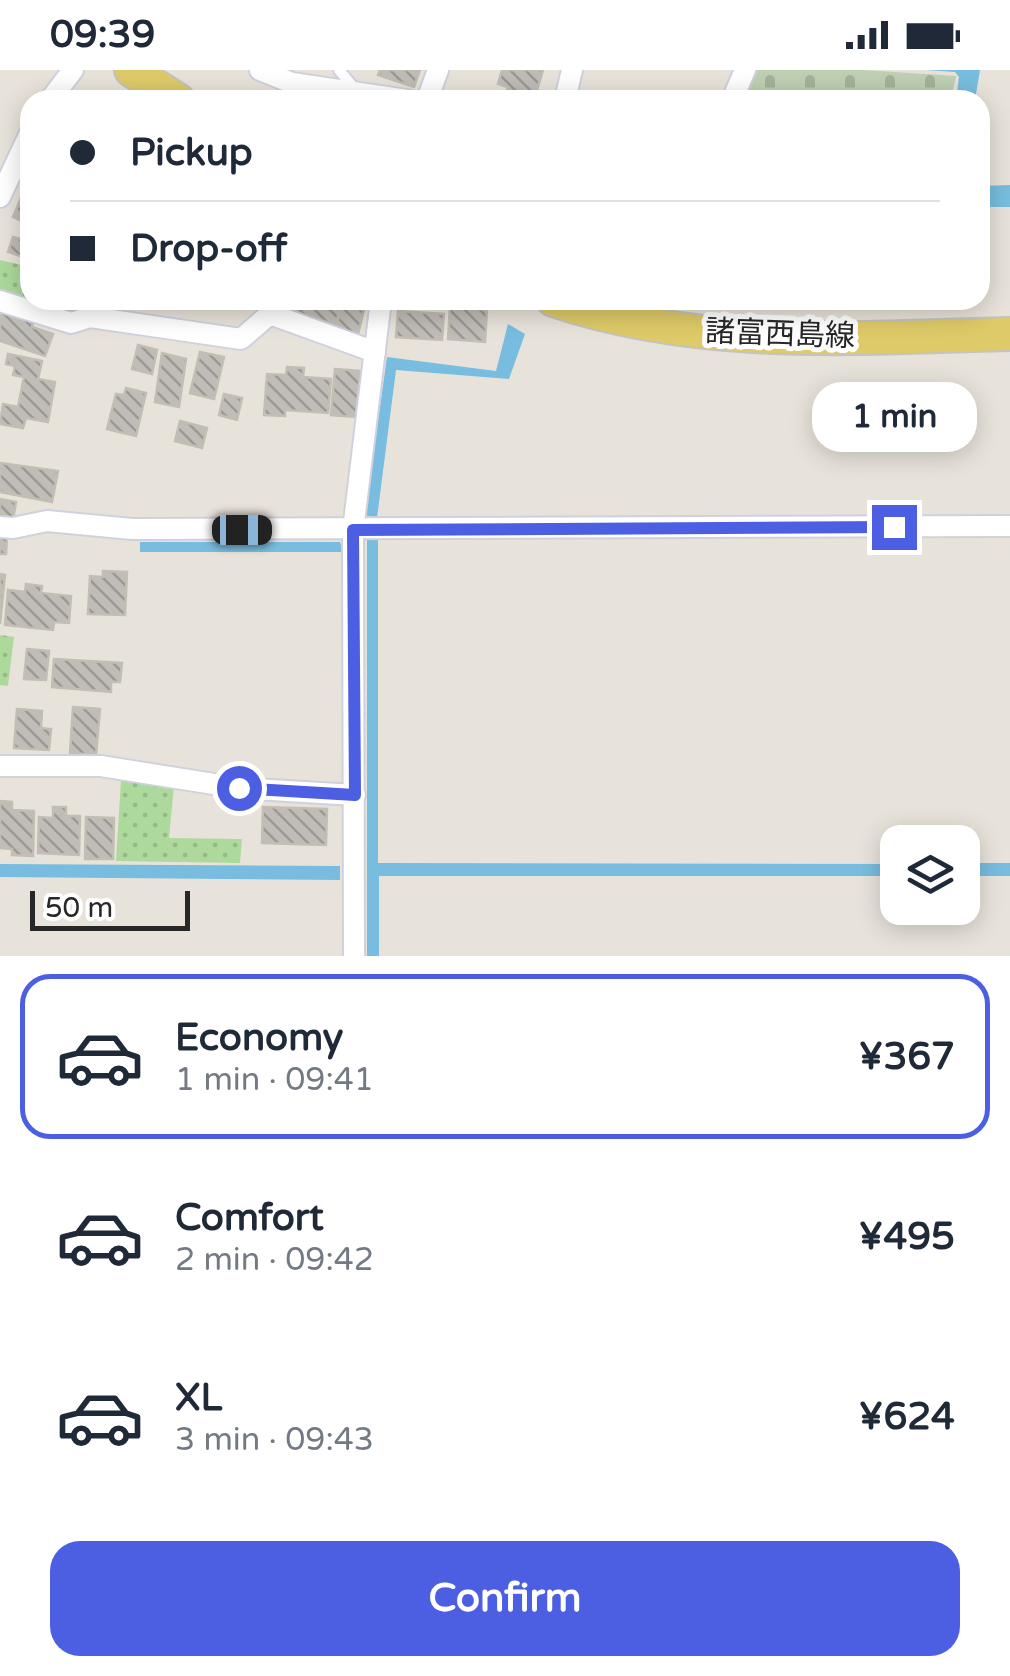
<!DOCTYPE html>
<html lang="en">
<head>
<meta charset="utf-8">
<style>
	body { margin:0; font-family:"Varela Round","Noto Sans JP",sans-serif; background:#f2f2f3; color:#1f2937; height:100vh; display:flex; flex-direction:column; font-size:38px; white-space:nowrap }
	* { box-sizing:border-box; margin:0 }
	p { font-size:32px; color:#747a83 }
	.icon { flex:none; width:55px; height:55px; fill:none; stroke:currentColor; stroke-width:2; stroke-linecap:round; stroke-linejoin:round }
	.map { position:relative; height:886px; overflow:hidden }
	.drawer { display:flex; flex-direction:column; background:#fff; flex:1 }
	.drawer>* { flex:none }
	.hud { position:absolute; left:20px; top:20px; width:970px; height:220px; border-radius:30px; box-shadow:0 5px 25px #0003; display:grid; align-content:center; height:220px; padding:0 50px; background:#fff }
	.buttons { position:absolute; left:880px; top:755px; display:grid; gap:20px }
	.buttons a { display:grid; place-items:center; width:100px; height:100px; border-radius:20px; background:#fff; box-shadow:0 5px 25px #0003; font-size:50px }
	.scale { position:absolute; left:30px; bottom:25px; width:160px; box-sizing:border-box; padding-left:10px; border:5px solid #272727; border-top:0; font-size:28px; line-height:35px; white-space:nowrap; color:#272727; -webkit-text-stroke:8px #fff; paint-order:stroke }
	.end { position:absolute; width:45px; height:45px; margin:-22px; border:12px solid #4c5fe3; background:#fff; box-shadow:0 0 0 5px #fff }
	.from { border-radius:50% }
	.bubble { position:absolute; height:70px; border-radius:30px; background:#fff; box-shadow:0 5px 25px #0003; font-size:32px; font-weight:700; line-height:70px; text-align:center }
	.car { position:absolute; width:30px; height:60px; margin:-30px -15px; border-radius:12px; box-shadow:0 0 8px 2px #0007; background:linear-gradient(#222 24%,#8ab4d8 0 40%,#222 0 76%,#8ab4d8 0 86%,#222 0) }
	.hud b { display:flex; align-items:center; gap:35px; height:95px; font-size:38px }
	.hud b+b { border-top:2px solid #e0e1e3 }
	.hud i { width:25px; height:25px; background:#1f2937 }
	ul { padding:18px 0 0; list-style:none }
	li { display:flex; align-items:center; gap:30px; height:165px; margin:0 20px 15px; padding:0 30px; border:5px solid transparent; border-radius:30px }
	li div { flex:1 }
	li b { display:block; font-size:38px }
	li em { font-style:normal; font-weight:700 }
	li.current { border-color:#4c5fe3 }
	li>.icon { width:90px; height:90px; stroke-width:1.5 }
	.button { display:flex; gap:20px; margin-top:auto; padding:20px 50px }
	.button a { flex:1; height:115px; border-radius:30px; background:#4c5fe3; color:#fff; font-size:40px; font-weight:700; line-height:115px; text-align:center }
	.status { display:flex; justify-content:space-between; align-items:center; height:70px; padding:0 50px; background:#fff; direction:ltr }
	.status svg { height:28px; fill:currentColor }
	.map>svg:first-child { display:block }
	.cemetery { fill:url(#cemetery-stones) }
	.park { fill:url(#park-dots) }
	.water { fill:#78bddf }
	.building { fill:url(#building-back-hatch); stroke:#c3beb4; stroke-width:2.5 }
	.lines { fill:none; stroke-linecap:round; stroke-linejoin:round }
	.lane-casing { stroke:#d0d1de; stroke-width:14 }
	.street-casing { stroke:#d0d1de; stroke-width:24 }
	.primary-casing { stroke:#c3c3c3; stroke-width:36 }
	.lane { stroke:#fff; stroke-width:10 }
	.street { stroke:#fff; stroke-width:20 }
	.primary { stroke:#deca68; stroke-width:32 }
	.route { stroke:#4c5fe3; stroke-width:12 }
	.labels { text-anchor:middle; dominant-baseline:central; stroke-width:10; stroke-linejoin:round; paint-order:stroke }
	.street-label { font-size:30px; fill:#272727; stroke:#fff }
</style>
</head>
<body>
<div class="status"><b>09:39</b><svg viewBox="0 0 49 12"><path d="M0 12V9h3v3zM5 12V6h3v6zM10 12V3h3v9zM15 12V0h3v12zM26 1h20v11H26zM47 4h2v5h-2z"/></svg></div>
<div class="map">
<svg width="1010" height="886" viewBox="0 0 1010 886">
	<defs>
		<pattern id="cemetery-stones" width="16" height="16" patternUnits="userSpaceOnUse" patternTransform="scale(2.5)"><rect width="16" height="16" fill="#bfd0b3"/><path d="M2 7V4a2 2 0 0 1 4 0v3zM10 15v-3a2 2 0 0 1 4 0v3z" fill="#a4b39a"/></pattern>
		<pattern id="park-dots" width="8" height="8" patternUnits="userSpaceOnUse" patternTransform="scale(2.5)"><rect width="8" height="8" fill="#add99c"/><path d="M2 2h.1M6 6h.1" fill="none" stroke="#95ba86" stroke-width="1.8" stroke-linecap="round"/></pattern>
		<pattern id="building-back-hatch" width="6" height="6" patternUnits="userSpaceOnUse" patternTransform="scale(2.5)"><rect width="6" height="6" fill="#c0bcb7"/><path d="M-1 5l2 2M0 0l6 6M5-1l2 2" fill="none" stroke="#9c9995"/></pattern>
	</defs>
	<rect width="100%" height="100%" fill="#e8e3da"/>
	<polygon class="cemetery" points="757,0 864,0 956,6 951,30 745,30"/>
	<g class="park">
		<polygon points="0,190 30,197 30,230 93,230 89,240 70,246 0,225"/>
		<polygon points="0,565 14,567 8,616 0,615"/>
		<polygon points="121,710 174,715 169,768 242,769 240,793 116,791"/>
	</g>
	<g class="water">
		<polygon points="926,0 980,0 975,30 956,30 959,7 955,2"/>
		<polygon points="1010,115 1010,137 980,137 980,116"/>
		<polygon points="508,254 525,264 509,309 396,300 377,448 365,445 387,287 496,301"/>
		<polygon points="367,467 378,467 378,793 897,794 897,806 379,806 379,886 367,886"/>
		<polygon points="140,472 340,472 343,482 140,482"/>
		<polygon points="1010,793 1010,806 963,806 963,793"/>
		<polygon points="0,794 340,796 340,810 0,807"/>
	</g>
	<g class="building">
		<polygon points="380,0 420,0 414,17 378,5"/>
		<polygon points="502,0 543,0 534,30 504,30 508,17 498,14"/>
		<polygon points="640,23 664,29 664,30 639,30"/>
		<polygon points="21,128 30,132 30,155 13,147"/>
		<polygon points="27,163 30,163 30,189 8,182 13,167 25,170"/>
		<polygon points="282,230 336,230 335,235 340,237 336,255 280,237"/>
		<polygon points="341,235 364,240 358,264 336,259"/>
		<polygon points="450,237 487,240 485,272 448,269"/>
		<polygon points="0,239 34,250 32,257 53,264 45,286 0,271"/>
		<polygon points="398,241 444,244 442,270 396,267"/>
		<polygon points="138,275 157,280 152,304 132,299"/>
		<polygon points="200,282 224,287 214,329 190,323"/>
		<polygon points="162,283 186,289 179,337 155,332"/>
		<polygon points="8,284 42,291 38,309 55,312 48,352 26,348 23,358 0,354 3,334 18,337 24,307 13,305 15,296 6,294"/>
		<polygon points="287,297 304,298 303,307 331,309 328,343 285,340 285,346 264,345 267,304 286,305"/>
		<polygon points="335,299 360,301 356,347 331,345"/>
		<polygon points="126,318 146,323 136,366 107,359 116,324 124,325"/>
		<polygon points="224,324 242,328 237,350 219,345"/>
		<polygon points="180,351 207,358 202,378 175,371"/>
		<polygon points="0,393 58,401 52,432 0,422"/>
		<polygon points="0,429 16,432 13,450 0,447"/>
		<polygon points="0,466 7,467 6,484 0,484"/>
		<polygon points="103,501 127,502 125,545 88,544 90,506 103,507"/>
		<polygon points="0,504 5,505 0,554"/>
		<polygon points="26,514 42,516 41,523 71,526 69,553 54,552 53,560 5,555 8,520 25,522"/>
		<polygon points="27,579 49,581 46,610 24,609"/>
		<polygon points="54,589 122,593 120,612 111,612 111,622 52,617"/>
		<polygon points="73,637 100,639 96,685 70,683"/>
		<polygon points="17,639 42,641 41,658 51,659 49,680 14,678"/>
		<polygon points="0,731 12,732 12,740 34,741 33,786 12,785 12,779 0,778"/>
		<polygon points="53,737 66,737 66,746 80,746 79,785 38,783 39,747 53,748"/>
		<polygon points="263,737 327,739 326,775 262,773"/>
		<polygon points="86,747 114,748 113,789 85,789"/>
	</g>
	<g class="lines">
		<g class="lane-casing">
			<polyline id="lane" points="339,0 354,18"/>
		</g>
		<g class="street-casing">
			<g id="street">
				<polyline points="260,0 292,13 407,30"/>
				<polyline points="50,30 73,0"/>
				<polyline points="427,30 438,0"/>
				<polyline points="565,30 572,0"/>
				<polyline points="732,30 745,0"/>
				<polyline points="0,127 30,63"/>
				<polyline points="0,231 71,253 90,247 241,269 270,244 273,230"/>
				<polyline points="270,244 375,282"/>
				<polyline points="0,457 13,458 47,451 132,459 1010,456"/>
				<polyline points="0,696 101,696 239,718 355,725"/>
				<polyline points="354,886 353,460 381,230"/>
			</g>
		</g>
		<g class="primary-casing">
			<g id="primary">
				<polyline points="131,0 178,30"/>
				<path d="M 553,230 C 701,280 856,268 1010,264"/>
			</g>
		</g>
		<use href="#lane" class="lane"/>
		<use href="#street" class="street"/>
		<use href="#primary" class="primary"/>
	</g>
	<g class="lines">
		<polyline class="route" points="239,718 355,725 353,460 894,457"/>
	</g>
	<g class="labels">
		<g class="street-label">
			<text transform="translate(780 264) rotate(2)">諸富西島線</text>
		</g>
	</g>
</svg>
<div class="buttons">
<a><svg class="icon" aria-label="layers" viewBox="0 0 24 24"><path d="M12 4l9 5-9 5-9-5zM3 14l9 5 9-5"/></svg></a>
</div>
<div class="scale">50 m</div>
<i class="end from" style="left:239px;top:718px"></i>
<i class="end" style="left:894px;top:457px"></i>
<div class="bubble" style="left:812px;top:312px;width:165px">1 min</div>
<i class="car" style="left:242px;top:460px;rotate:90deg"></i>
<div class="hud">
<b><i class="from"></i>Pickup</b>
<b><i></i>Drop-off</b>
</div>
</div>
<section class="drawer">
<ul>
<li class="current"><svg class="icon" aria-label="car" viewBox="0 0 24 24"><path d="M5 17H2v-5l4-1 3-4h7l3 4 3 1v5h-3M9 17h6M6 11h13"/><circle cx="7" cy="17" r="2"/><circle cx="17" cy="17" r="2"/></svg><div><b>Economy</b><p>1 min · 09:41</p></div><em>¥367</em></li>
<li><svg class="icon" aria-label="car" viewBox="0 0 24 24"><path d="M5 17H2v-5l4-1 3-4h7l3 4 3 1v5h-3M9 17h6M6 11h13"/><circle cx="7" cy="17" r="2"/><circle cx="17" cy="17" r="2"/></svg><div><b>Comfort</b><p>2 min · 09:42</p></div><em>¥495</em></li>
<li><svg class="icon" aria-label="car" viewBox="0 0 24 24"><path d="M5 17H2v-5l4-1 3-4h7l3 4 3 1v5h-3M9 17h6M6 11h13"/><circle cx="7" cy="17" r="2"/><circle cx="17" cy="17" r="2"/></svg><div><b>XL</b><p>3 min · 09:43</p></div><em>¥624</em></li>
</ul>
<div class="button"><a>Confirm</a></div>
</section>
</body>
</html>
